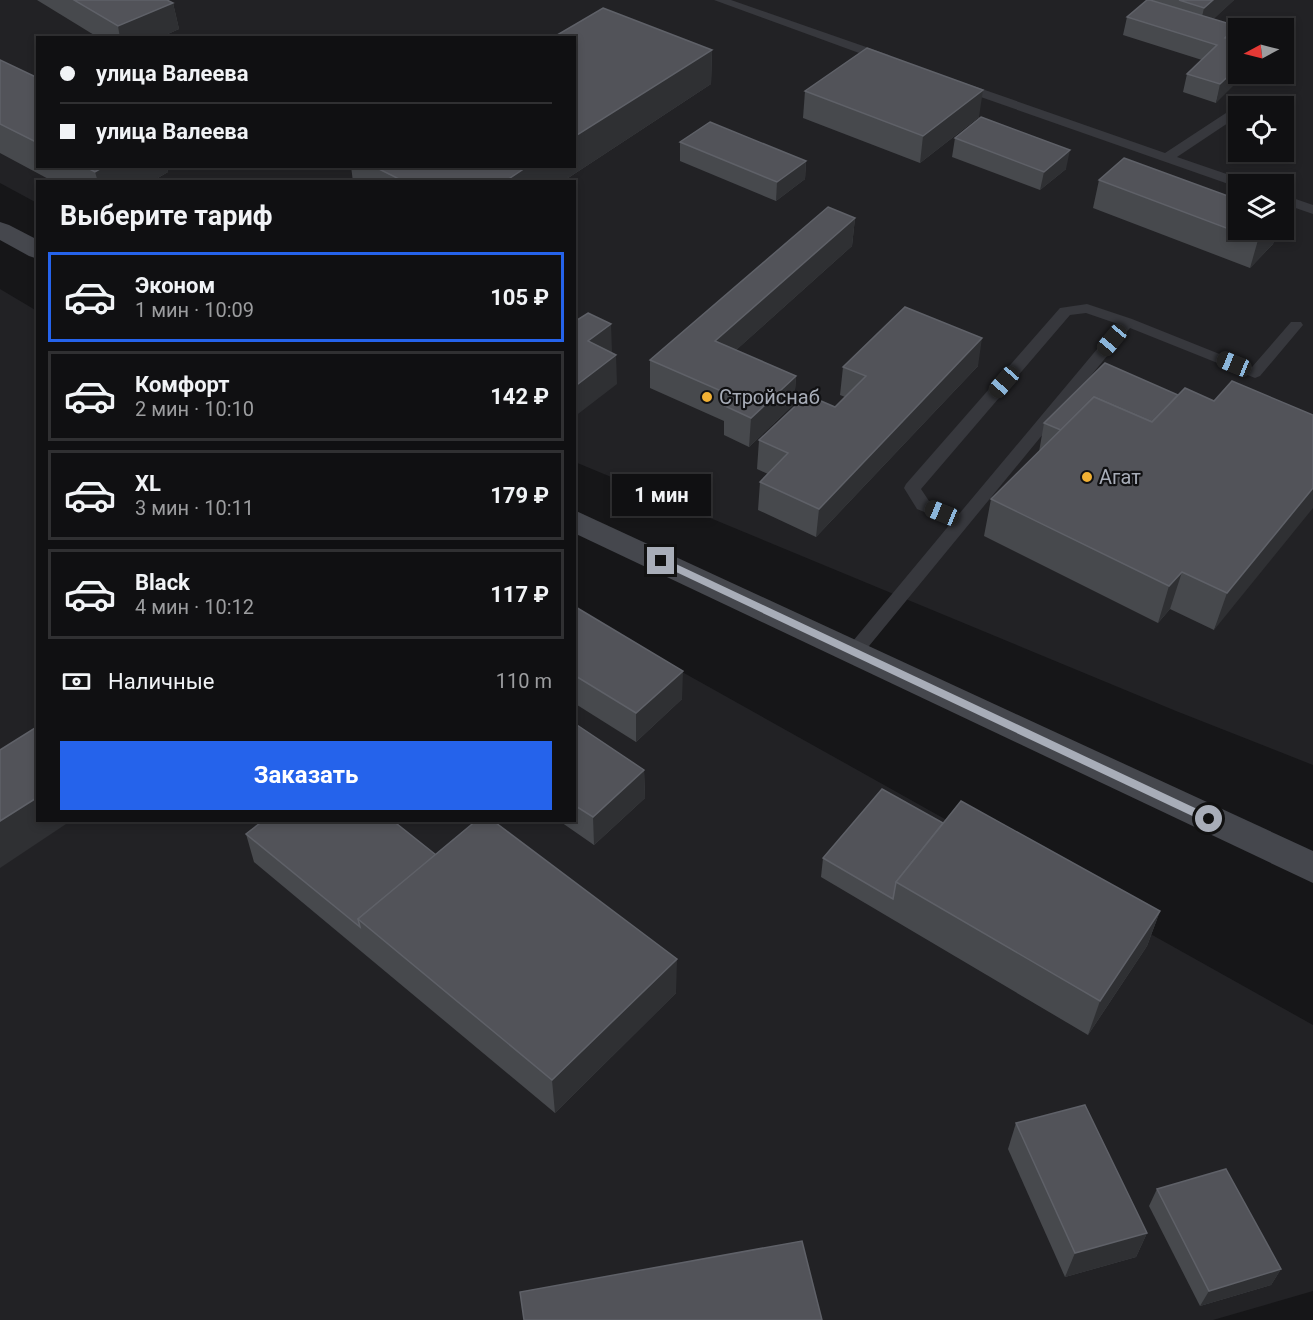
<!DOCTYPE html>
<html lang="ru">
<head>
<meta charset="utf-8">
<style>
	body { margin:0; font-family:Roboto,sans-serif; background:#1e1e20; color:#f1f3f6; height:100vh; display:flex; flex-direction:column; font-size:22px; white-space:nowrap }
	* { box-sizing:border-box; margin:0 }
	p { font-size:20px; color:#9c9d9f }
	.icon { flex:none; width:33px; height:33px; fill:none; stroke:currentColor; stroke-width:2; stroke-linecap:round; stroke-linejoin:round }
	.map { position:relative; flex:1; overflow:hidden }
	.side { position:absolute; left:36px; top:180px; width:540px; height:642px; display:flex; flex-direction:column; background:#101012; border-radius:0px; box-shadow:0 3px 9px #0003,0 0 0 2px #303032 }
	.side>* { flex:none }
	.guide { position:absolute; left:36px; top:36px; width:540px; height:132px; border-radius:0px; box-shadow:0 3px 9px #0003,0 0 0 2px #303032; display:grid; align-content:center; height:132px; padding:0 24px; background:#101012 }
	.needle { width:39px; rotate:263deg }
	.controls { position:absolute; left:1228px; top:18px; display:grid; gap:12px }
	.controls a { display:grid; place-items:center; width:66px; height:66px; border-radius:0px; background:#101012; box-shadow:0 3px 9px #0003,0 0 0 2px #303032; font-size:30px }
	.end { position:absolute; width:27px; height:27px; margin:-14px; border:8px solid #a8adb8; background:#111; box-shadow:0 0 0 3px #111 }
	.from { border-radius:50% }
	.bubble { position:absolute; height:42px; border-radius:0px; background:#101012; box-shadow:0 3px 9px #0003,0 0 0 2px #303032; font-size:20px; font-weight:700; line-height:42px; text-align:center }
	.car { position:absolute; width:18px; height:36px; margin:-18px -9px; border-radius:8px; box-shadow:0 0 4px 2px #0007; background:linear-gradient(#222 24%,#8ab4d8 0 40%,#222 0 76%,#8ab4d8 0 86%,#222 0) }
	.guide b { display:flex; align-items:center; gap:21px; height:57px; font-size:22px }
	.guide b+b { border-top:2px solid #303032 }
	.guide i { width:15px; height:15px; background:#f1f3f6 }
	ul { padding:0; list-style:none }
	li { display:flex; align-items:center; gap:18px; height:90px; margin:0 12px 9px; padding:0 12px; border:3px solid #303032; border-radius:0px }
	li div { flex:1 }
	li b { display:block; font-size:22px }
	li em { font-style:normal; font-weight:700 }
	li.on { border-color:#2563eb }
	li>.icon { width:54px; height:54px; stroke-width:1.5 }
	h2 { padding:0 24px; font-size:27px; line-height:72px }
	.pay { display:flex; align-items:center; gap:15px; height:66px; padding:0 24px; font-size:22px }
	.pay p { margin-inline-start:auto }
	.action { display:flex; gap:12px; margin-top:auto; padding:12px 24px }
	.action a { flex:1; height:69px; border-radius:0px; background:#2563eb; color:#fff; font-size:24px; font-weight:700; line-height:69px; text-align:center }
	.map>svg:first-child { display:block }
	.built { fill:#222225; fill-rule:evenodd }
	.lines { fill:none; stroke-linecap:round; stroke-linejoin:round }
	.lane { fill:#37383d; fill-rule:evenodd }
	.secondary { fill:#45474d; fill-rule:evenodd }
	.wall { fill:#47494d }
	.shaded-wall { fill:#2f3033 }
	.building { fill:#525359; stroke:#5f6168; stroke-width:1.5 }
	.route { fill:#a8adb8 }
	.poi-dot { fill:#f2b134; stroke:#111113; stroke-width:2 }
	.labels { text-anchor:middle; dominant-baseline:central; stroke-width:4.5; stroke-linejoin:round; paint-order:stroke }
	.poi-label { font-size:20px; fill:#a8adb8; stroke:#111113; text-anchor:start }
</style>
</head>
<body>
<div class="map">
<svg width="1313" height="1320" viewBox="0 0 1313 1320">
	<rect width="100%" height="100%" fill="#161618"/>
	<g class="built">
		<path d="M 0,0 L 1313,0 L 1313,765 L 1176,711 L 575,462 L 574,182 L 38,182 L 37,203 L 0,183 ZM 1239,28 L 1284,28 L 1284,74 L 1239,74 ZM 38,38 L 574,38 L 574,166 L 38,166 ZM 1239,106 L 1284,106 L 1284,152 L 1239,152 ZM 1239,184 L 1284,184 L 1284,230 L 1239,230 Z"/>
		<polygon points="0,289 37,311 38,820 574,820 575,612 1313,1025 1313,1291 1213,1320 0,1320"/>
	</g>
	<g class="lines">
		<g class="lane">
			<polygon points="714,0 731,0 889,55 891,58 889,61 881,61"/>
			<polygon points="959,81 1165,153 1226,113 1234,113 1236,116 1234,119 1177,157 1247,181 1249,184 1239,184 1237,187 955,88 953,85"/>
			<polygon points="1284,195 1313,205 1313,214 1284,204"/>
			<path d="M 1087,304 L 1132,319 L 1252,367 L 1291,322 L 1301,322 L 1303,325 L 1260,376 L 1255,378 L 1130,328 L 860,657 L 854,659 L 848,657 L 845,652 L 848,647 L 951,523 L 917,509 L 904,488 L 906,484 L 1060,308 ZM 1086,313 L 1118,324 L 959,514 L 929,501 L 921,489 L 1070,315 Z"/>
		</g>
		<g class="secondary">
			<polygon points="0,222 9,225 38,240 38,259 29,256 0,240"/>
			<polygon points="574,510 1313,851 1313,883 574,533"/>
		</g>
	</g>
	<g class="wall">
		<polygon points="37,0 167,0 173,3 179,29 159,38 99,38"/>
		<polygon points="1147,0 1234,0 1213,19 1237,26 1216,103 1183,92 1187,74 1202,60 1123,35 1127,17"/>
		<polygon points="712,50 711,84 562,182 353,182 351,166 574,166"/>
		<polygon points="0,60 38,78 38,166 167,166 168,172 151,182 54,182 0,153"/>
		<polygon points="805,91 979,117 920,163 803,118"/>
		<polygon points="955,138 1066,169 1040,190 952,157"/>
		<polygon points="680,142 806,161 805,179 776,201 680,161"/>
		<polygon points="1099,180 1239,230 1277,230 1273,244 1250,268 1093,208"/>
		<polygon points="855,218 852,246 736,350 796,376 794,404 749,447 724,435 724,421 650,388 650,360"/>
		<polygon points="978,366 816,537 758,510 760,482 768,474 757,469 759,440 835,407 845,397 840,395 843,367"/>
		<polygon points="1178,395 1310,414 1214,630 1170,609 1158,623 984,536 991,499 1039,452 1044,423"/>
		<polygon points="574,606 682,699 636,742 574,703"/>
		<polygon points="574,723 644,770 645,798 594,845 558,820 574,820"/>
		<polygon points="943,823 1160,911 1147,946 1088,1035 821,877 823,858"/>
		<polygon points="246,834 436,855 676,993 555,1113 254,862"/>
		<polygon points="1016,1123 1147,1233 1136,1257 1065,1277 1008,1149"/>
		<polygon points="1157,1189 1281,1269 1271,1285 1200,1306 1149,1206"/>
	</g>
	<g class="shaded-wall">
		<polygon points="1213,0 1234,0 1198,34 1204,8"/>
		<polygon points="173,3 179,29 159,38 120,38 118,26"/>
		<polygon points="1237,26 1232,44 1225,38"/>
		<polygon points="712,50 711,84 562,182 504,182 528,166 574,166 574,137"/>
		<polygon points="1239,66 1239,74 1245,74 1216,103 1220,84"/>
		<polygon points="983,90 979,117 920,163 923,136"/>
		<polygon points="1070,150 1066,169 1040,190 1044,172"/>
		<polygon points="806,161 805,179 776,201 777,182"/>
		<polygon points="105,166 167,166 168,172 151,182 98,182 95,172"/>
		<polygon points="855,218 852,246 714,370 715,341"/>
		<polygon points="1268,230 1277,230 1273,244 1250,268 1258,240"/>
		<polygon points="611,324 612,352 589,370 588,341"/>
		<polygon points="982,338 978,366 816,537 819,509"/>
		<polygon points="616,355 617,384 574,417 574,387"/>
		<polygon points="796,376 794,404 749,447 751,418"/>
		<polygon points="1313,488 1313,508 1214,630 1227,593"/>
		<polygon points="1182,572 1170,609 1158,623 1169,586"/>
		<polygon points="683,671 682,699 636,742 636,713"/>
		<polygon points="644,770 645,798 594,845 593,817"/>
		<polygon points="38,797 38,820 72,820 0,868 0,821"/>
		<polygon points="1160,911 1147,946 1088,1035 1100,1001"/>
		<polygon points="677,959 676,993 555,1113 552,1080"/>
		<polygon points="1147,1233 1136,1257 1065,1277 1075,1253"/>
		<polygon points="1281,1269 1271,1285 1200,1306 1209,1291"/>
	</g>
	<g class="building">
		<polygon points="74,0 167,0 173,3 118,26"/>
		<polygon points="1147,0 1150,0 1237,26 1225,38 1239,42 1239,66 1220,84 1187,74 1217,45 1127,17"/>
		<polygon points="1179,0 1213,0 1204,8"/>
		<polygon points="603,8 712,50 574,137 574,38 552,38"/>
		<polygon points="867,48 983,90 923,136 805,91"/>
		<polygon points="0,60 38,78 38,143 0,124"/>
		<polygon points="981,117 1070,150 1044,172 955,138"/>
		<polygon points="710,122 806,161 777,182 680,142"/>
		<polygon points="1124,158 1239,200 1239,230 1268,230 1258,240 1099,180"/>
		<polygon points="84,166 105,166 95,172"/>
		<polygon points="373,166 528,166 504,182 405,182"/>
		<polygon points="828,207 855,218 715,341 796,376 751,418 725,406 735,397 650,360"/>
		<polygon points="905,307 982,338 819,509 760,482 788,453 759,440 807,395 835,407 866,376 843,367"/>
		<polygon points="588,313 611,324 588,341 616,355 574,387 574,322"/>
		<polygon points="1105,363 1178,395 1152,422 1094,397 1061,430 1044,423"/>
		<polygon points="1232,381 1313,415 1313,488 1227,593 1182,572 1169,586 991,499 1094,397 1152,422 1185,388 1214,401"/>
		<polygon points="574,606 683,671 636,713 574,675"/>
		<polygon points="574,723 644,770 593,817 574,805"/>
		<polygon points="38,726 38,797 0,821 0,750"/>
		<polygon points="882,789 943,823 896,882 893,899 823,858"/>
		<polygon points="961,801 1160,911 1100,1001 896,882"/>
		<polygon points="264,820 392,820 436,855 358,919 360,927 246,834"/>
		<polygon points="477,820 492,820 677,959 552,1080 358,919"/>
		<polygon points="1085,1105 1147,1233 1075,1253 1016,1123"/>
		<polygon points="1226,1169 1281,1269 1209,1291 1157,1189"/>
		<polygon points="802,1241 822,1320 524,1320 520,1292"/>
	</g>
	<polygon class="route" points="661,557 1212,816 1214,819 1212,822 1205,822 657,563 657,558"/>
	<g class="poi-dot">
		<circle cx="707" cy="397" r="6"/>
		<circle cx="1087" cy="477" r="6"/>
	</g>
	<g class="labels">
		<g class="poi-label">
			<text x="719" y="397">Стройснаб</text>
			<text x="1099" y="477">Агат</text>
		</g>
	</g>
</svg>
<div class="controls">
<a><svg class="needle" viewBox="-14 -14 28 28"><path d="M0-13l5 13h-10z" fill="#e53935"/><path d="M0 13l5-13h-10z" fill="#9c9d9f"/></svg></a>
<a><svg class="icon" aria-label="locate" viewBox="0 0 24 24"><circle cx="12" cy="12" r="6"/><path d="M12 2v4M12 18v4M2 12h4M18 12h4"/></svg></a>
<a><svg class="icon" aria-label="layers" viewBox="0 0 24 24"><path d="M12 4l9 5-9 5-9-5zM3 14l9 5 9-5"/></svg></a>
</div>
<i class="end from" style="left:1209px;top:819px"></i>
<i class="end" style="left:661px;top:561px"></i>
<div class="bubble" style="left:612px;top:474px;width:99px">1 мин</div>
<i class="car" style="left:1112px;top:340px;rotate:220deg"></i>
<i class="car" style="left:1234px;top:364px;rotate:292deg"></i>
<i class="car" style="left:1004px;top:382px;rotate:221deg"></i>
<i class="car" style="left:942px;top:513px;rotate:292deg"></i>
<div class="guide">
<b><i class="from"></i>улица Валеева</b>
<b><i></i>улица Валеева</b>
</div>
<section class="side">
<h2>Выберите тариф</h2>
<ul>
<li class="on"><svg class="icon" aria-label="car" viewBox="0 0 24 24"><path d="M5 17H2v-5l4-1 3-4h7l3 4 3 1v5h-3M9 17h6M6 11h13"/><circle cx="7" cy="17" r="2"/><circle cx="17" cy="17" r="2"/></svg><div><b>Эконом</b><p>1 мин · 10:09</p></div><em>105 ₽</em></li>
<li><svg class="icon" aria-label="car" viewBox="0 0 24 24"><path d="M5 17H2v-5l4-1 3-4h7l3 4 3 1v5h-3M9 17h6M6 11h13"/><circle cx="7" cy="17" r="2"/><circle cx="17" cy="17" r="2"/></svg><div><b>Комфорт</b><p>2 мин · 10:10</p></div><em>142 ₽</em></li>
<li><svg class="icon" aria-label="car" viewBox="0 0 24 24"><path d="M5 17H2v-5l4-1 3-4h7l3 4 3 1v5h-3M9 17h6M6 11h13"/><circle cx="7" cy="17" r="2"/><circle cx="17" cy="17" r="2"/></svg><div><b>XL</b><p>3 мин · 10:11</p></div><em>179 ₽</em></li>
<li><svg class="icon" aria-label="car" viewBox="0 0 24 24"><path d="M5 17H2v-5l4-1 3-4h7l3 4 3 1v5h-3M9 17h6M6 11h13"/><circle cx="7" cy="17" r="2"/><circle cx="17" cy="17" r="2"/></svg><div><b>Black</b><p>4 мин · 10:12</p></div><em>117 ₽</em></li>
</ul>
<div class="pay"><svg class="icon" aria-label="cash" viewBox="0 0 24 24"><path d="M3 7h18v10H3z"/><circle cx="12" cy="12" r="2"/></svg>Наличные<p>110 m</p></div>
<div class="action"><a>Заказать</a></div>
</section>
</div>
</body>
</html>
